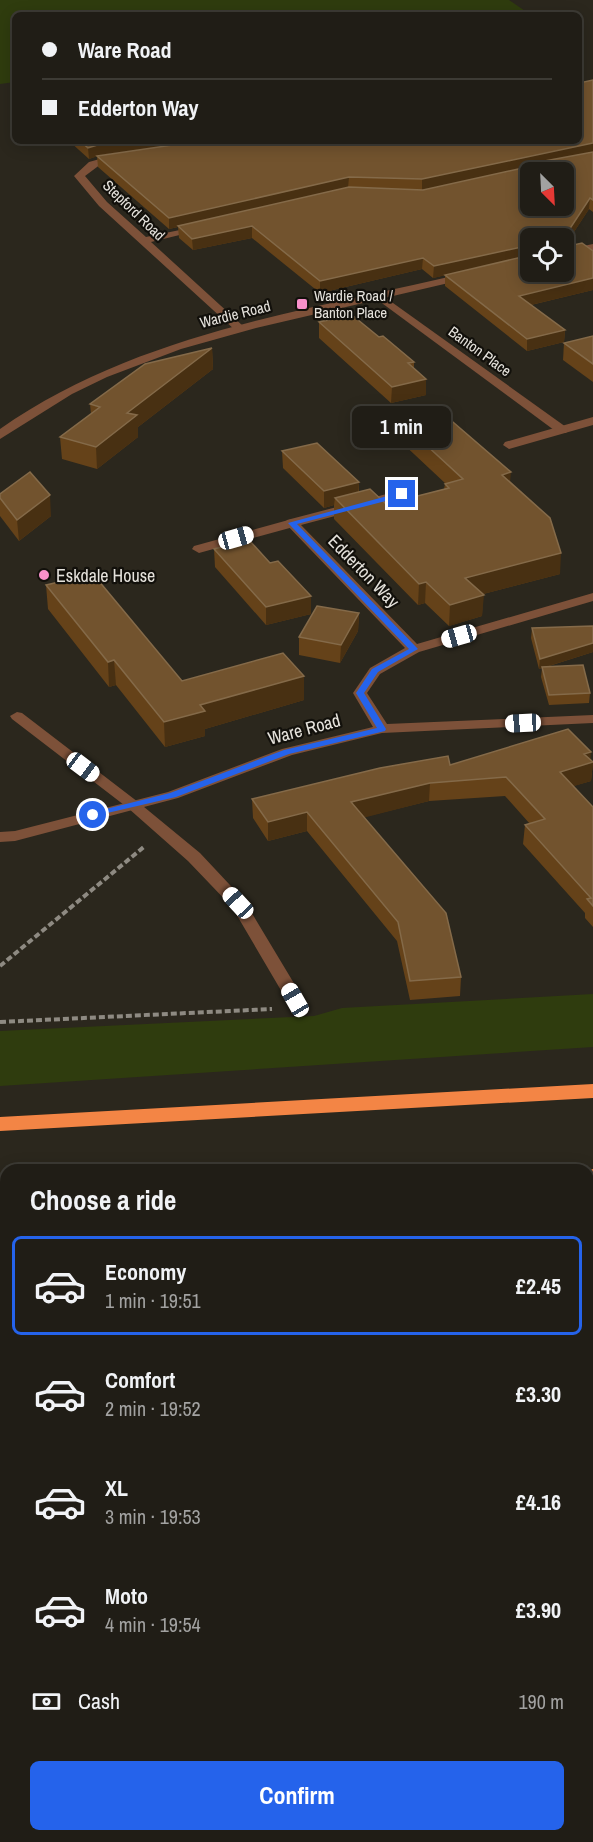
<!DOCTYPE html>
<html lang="en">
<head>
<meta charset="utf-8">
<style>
	body { margin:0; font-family:"Archivo Narrow",sans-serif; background:#2d2a23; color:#f1f3f6; height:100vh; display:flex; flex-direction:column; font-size:22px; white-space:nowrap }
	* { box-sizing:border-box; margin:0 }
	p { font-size:20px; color:#a2a2a1 }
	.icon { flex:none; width:33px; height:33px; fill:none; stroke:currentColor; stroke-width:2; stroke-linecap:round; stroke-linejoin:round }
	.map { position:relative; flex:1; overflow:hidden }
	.panel { position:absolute; left:0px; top:1164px; width:594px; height:678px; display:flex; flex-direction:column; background:#201d16; border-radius:18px 18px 0 0; box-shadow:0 3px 15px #0003,0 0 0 2px #3d3b35 }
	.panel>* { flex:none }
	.guide { position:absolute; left:12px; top:12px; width:570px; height:132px; border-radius:9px; box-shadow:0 3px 15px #0003,0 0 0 2px #3d3b35; display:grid; align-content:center; height:132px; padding:0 30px; background:#201d16 }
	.needle { width:39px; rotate:156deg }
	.fabs { position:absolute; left:520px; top:162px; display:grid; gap:12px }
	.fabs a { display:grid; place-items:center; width:54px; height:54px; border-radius:9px; background:#201d16; box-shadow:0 3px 15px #0003,0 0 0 2px #3d3b35; font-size:30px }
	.end { position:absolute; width:27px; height:27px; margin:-14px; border:8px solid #2563eb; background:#fff; box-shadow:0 0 0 3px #fff }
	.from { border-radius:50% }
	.bubble { position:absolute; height:42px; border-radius:9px; background:#201d16; box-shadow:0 3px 15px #0003,0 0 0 2px #3d3b35; font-size:20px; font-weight:700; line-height:42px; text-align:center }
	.car { position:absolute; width:18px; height:36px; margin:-18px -9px; border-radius:8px; box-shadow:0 0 4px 2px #0007; background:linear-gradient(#fff 24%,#345 0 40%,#fff 0 76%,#345 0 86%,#fff 0) }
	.guide b { display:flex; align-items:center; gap:21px; height:57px; font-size:22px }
	.guide b+b { border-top:2px solid #3d3b35 }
	.guide i { width:15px; height:15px; background:#f1f3f6 }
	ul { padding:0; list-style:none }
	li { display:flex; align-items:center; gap:18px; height:99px; margin:0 12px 9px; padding:0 18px; border:3px solid transparent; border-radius:9px }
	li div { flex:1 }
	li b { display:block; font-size:22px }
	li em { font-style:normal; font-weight:700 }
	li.active { border-color:#2563eb }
	li>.icon { width:54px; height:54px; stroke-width:1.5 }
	h2 { padding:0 30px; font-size:27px; line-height:72px }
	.pay { display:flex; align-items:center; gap:15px; height:66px; padding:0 30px; font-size:22px }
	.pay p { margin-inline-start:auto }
	.action { display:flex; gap:12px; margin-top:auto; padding:12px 30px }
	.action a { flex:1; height:69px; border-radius:9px; background:#2563eb; color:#fff; font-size:24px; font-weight:700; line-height:69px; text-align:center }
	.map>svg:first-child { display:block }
	.green { fill:#2f3c0e }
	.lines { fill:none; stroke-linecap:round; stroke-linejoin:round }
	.path-far1 { stroke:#8e8a82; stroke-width:4; stroke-dasharray:6 3; stroke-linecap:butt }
	.path { stroke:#8e8a82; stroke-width:4.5; stroke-dasharray:8 4; stroke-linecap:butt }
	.service { fill:#7d5139; fill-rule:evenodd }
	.minor { fill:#7d5139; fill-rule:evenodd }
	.tertiary { fill:#7d5139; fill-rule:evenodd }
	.motorway { fill:#f38545; fill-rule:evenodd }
	.wall { fill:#654219; fill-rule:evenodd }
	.shaded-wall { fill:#483012 }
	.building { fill:#72532e; stroke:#846a49; stroke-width:1.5; fill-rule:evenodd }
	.route { fill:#2563eb }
	.poi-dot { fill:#f990ca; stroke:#12100b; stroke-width:2 }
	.labels { text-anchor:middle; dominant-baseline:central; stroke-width:4.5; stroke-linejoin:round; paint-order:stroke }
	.far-street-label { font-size:15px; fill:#e5e2dc; stroke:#12100b }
	.far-poi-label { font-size:15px; fill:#e5e2dc; stroke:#12100b; text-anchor:start }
	.street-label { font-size:18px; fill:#e5e2dc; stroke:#12100b }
	.poi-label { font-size:18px; fill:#e5e2dc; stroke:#12100b; text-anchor:start }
</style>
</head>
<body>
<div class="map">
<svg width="593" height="1842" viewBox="0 0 593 1842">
	<rect width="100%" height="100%" fill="#2b271d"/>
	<g class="green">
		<polygon points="0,0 509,0 531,15 15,15 15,82 0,84"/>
		<polygon points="593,994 593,1047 0,1086 0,1031 314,1016 342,1008"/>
	</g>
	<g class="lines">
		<g class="path-far1">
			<polyline points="0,966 145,846"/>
			<polyline points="0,1022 272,1009"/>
		</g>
		<polyline class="path" points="0,1288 6,1289"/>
		<g class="service">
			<polygon points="593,417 593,425 509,449 503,445 505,442"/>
			<polygon points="292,519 297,520 299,523 297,526 199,553 192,549 194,546"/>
			<polygon points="17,712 22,713 138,802 200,853 244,900 304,1000 301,1004 289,1004 232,907 188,861 128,808 12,719 10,716"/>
		</g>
		<g class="minor">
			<polygon points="114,155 120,154 125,157 101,164 85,176 107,202 146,237 204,225 204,229 151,242 243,326 243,330 235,330 99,206 74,176 89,162"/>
			<polygon points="379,293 566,427 568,430 566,433 558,433 375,298 373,296"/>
			<polygon points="402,490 408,494 407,497 301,525 417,644 593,593 593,601 419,652 380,674 367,693 387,724 593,715 593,723 382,733 292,755 178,798 15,841 0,842 0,832 15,831 168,792 282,749 373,727 353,693 370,668 405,648 285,523 287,520"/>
			<polygon points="0,1536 6,1537 6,1555 0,1554"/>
			<polygon points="6,1698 6,1722 0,1724 0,1700"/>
			<polygon points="527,1836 555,1836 558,1842 530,1842"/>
		</g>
		<g class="tertiary">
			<polygon points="593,244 593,250 564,256 564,250"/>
			<path d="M 466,273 L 470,274 L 470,278 L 256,328 L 181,349 L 107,377 L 72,394 L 0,439 L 0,429 C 137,333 306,311 466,273 Z"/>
		</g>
		<g class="motorway">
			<polygon points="593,1084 593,1098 0,1131 0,1117"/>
			<polygon points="593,1169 593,1183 588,1184 587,1170"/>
			<rect x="0" y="1200" width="6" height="16"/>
		</g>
	</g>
	<g class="wall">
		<path d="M 593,80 L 593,212 L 589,209 L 570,238 L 569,246 L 593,251 L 593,290 L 531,305 L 565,330 L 564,342 L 527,351 L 445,286 L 445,275 L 433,278 L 422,269 L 320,293 L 252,238 L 193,250 L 179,238 L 178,227 L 169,229 L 98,167 L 97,156 L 89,159 L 69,141 L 579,141 ZM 199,141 L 98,156 L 105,154 Z"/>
		<polygon points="319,322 379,337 414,362 414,368 426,395 391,403 319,338"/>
		<polygon points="593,336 593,382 563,360 564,343"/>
		<polygon points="212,348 213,369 138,427 138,437 97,469 62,459 60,437 91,414 90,404"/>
		<polygon points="399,420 510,482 560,574 483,594 482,616 449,626 425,603 418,605 334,519 334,505 324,508 283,468 282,451 359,482 359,492 386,504 444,489 445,484 446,484 399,440"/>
		<polygon points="0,494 51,516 19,541 0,516"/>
		<polygon points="214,549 270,563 311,614 266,625 215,567"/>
		<polygon points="46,585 182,681 304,676 304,700 205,729 205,736 165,747 116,685 109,687 48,609"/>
		<polygon points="359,613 358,631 340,663 299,655 299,637"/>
		<polygon points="593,626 593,652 546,667 590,693 589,703 549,705 541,677 542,668 539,669 531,638 532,628"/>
		<polygon points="590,760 593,762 591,781 573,786 593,807 593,927 585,918 585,913 523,844 525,825 530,824 505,796 429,801 364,817 461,977 460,996 410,1000 397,941 307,831 268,841 253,818 252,799 450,765"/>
		<polygon points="593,1252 593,1362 588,1349 588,1253"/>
		<polygon points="593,1456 593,1531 588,1532 588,1457"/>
		<polygon points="281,1836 386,1836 381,1842 289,1842"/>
	</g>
	<g class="shaded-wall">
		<polygon points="117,141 200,141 105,154 89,159 88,148 104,143"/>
		<polygon points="593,143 593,154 422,191 422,179"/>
		<polygon points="349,177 348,188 169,229 169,218"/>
		<polygon points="590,198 589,209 570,238 569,247 564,248 563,237"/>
		<polygon points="252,226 252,238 193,250 192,239"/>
		<polygon points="531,245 531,257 433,278 434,266"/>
		<polygon points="423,258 422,269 320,293 320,281"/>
		<polygon points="593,278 593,290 518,308 519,296"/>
		<polygon points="565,330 564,342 527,351 527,339"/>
		<polygon points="212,348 213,369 138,427 138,437 97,469 96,447 127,413"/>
		<polygon points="426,379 426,395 391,403 392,387"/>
		<polygon points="511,472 509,493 502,475"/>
		<polygon points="359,482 358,499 335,498 334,505 324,508 324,491"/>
		<polygon points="50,495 51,516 19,541 17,520"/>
		<polygon points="561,553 560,574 464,599 465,578"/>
		<polygon points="426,582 425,603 418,605 419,584"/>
		<polygon points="484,595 482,616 449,626 450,605"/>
		<polygon points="311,596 311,614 266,625 266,607"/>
		<polygon points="359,613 358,631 340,663 341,645"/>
		<polygon points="593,643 593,652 539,669 540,659"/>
		<polygon points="114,660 116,685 109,687 108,662"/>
		<polygon points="304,676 304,700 205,729 205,736 165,747 164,722 200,705"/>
		<polygon points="591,752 590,763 593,762 591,781 558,791 560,772 584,754"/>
		<polygon points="430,783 429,801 351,821 351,802"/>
		<polygon points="307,812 307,831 268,841 268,822"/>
		<polygon points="74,1836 101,1836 95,1842 68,1842"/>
		<polygon points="371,1836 386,1836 381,1842 366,1842"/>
	</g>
	<g class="building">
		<polygon points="593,80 593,143 422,179 349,177 169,218 97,156 200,141 579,141 579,83"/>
		<polygon points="80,141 117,141 104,143 88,148"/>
		<path d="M 593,152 L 593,200 L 590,198 L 567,233 L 570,235 L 563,237 L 563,238 L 531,238 L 531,245 L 434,266 L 423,258 L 320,281 L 252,226 L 192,239 L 178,226 L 349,187 L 423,190 L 532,166 L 534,163 ZM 531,172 L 564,172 L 564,206 L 531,206 Z"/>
		<polygon points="582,243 593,251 593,278 519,296 565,330 527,339 445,275 531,255 531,272 564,272 564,245 565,247"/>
		<polygon points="352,315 379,337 383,336 414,362 408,363 426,379 392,387 319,322"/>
		<polygon points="593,336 593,364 564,343"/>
		<polygon points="212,348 127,413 137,415 96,447 60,437 100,407 90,404 145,364"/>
		<polygon points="439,410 511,472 502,475 550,518 561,553 465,578 484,595 450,605 426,582 419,584 335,498 370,489 386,504 449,488 445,484 463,479 399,420"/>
		<polygon points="317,443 359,482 324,491 282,451"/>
		<polygon points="30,472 50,495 17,520 0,498 0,494"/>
		<polygon points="249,540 270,563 278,561 311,596 266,607 214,549"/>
		<polygon points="93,574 182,681 283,653 304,676 200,705 205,711 164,722 114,660 108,662 46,585"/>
		<polygon points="317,606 359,613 341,645 299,637"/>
		<polygon points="593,626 593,643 540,659 532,628"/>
		<polygon points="583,665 590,693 549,695 542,667"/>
		<polygon points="568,729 591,752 584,754 593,762 560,772 593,807 593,906 587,899 591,898 525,825 545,819 506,777 430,783 351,802 446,913 461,977 410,981 398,922 307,812 268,822 252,799 380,768 448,756 450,765"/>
		<polygon points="593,1252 593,1327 588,1314 588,1253"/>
		<polygon points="593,1456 593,1505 588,1506 588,1457"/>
		<polygon points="6,1796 6,1836 74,1836 68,1842 0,1842 0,1801"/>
		<polygon points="306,1836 371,1836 366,1842 314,1842"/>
	</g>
	<polygon class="route" points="402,492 405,492 405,496 297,524 418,649 378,672 364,693 386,729 385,731 289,754 176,797 90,817 90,813 170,793 284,750 377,728 356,693 372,669 409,649 288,523"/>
	<g class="poi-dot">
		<rect x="296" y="298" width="12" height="12" rx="3"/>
		<circle cx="44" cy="575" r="6"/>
	</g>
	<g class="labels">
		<g class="far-street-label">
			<text transform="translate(134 210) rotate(44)">Stepford Road</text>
			<text transform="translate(235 314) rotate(-14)">Wardie Road</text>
			<text transform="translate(480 351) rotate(36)">Banton Place</text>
		</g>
		<g class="far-poi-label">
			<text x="314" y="295">Wardie Road /<tspan x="314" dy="17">Banton Place</tspan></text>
		</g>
		<g class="street-label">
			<text transform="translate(364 571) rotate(46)">Edderton Way</text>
			<text transform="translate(304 729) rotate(-15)">Ware Road</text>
		</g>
		<g class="poi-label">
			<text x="56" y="575">Eskdale House</text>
		</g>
	</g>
</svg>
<div class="fabs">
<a><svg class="needle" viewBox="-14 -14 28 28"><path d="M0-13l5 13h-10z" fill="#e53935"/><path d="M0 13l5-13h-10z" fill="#a2a2a1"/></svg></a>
<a><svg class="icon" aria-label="locate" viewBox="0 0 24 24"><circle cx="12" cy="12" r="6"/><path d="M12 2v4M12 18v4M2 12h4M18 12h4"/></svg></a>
</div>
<i class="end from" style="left:93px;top:815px"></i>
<i class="end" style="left:402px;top:494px"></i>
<div class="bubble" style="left:352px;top:406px;width:99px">1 min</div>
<i class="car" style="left:236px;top:538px;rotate:74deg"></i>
<i class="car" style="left:459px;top:636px;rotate:254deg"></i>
<i class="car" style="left:523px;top:723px;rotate:267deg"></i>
<i class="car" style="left:83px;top:767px;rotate:127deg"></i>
<i class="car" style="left:238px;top:903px;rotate:317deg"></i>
<i class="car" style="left:295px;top:1000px;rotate:330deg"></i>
<div class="guide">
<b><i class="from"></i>Ware Road</b>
<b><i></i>Edderton Way</b>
</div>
<section class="panel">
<h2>Choose a ride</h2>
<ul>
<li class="active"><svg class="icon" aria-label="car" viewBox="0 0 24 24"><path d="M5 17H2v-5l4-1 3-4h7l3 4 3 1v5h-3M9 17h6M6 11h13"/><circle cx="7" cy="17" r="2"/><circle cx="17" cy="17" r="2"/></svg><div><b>Economy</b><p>1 min · 19:51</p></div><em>£2.45</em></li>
<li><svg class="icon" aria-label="car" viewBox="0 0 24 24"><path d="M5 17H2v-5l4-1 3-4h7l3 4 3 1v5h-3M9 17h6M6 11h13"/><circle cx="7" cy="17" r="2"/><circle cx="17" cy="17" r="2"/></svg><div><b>Comfort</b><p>2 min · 19:52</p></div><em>£3.30</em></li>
<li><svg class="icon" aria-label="car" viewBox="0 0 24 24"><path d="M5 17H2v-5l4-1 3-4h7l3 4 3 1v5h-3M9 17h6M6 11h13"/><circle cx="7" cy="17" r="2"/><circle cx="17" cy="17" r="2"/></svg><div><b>XL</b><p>3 min · 19:53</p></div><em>£4.16</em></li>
<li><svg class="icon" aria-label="car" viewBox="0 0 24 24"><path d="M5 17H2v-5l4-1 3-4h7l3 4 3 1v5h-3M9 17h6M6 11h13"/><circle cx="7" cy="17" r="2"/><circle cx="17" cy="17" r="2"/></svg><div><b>Moto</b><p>4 min · 19:54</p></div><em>£3.90</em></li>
</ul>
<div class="pay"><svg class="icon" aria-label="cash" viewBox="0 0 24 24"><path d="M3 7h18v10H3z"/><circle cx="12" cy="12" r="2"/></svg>Cash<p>190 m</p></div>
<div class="action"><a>Confirm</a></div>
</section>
</div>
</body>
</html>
